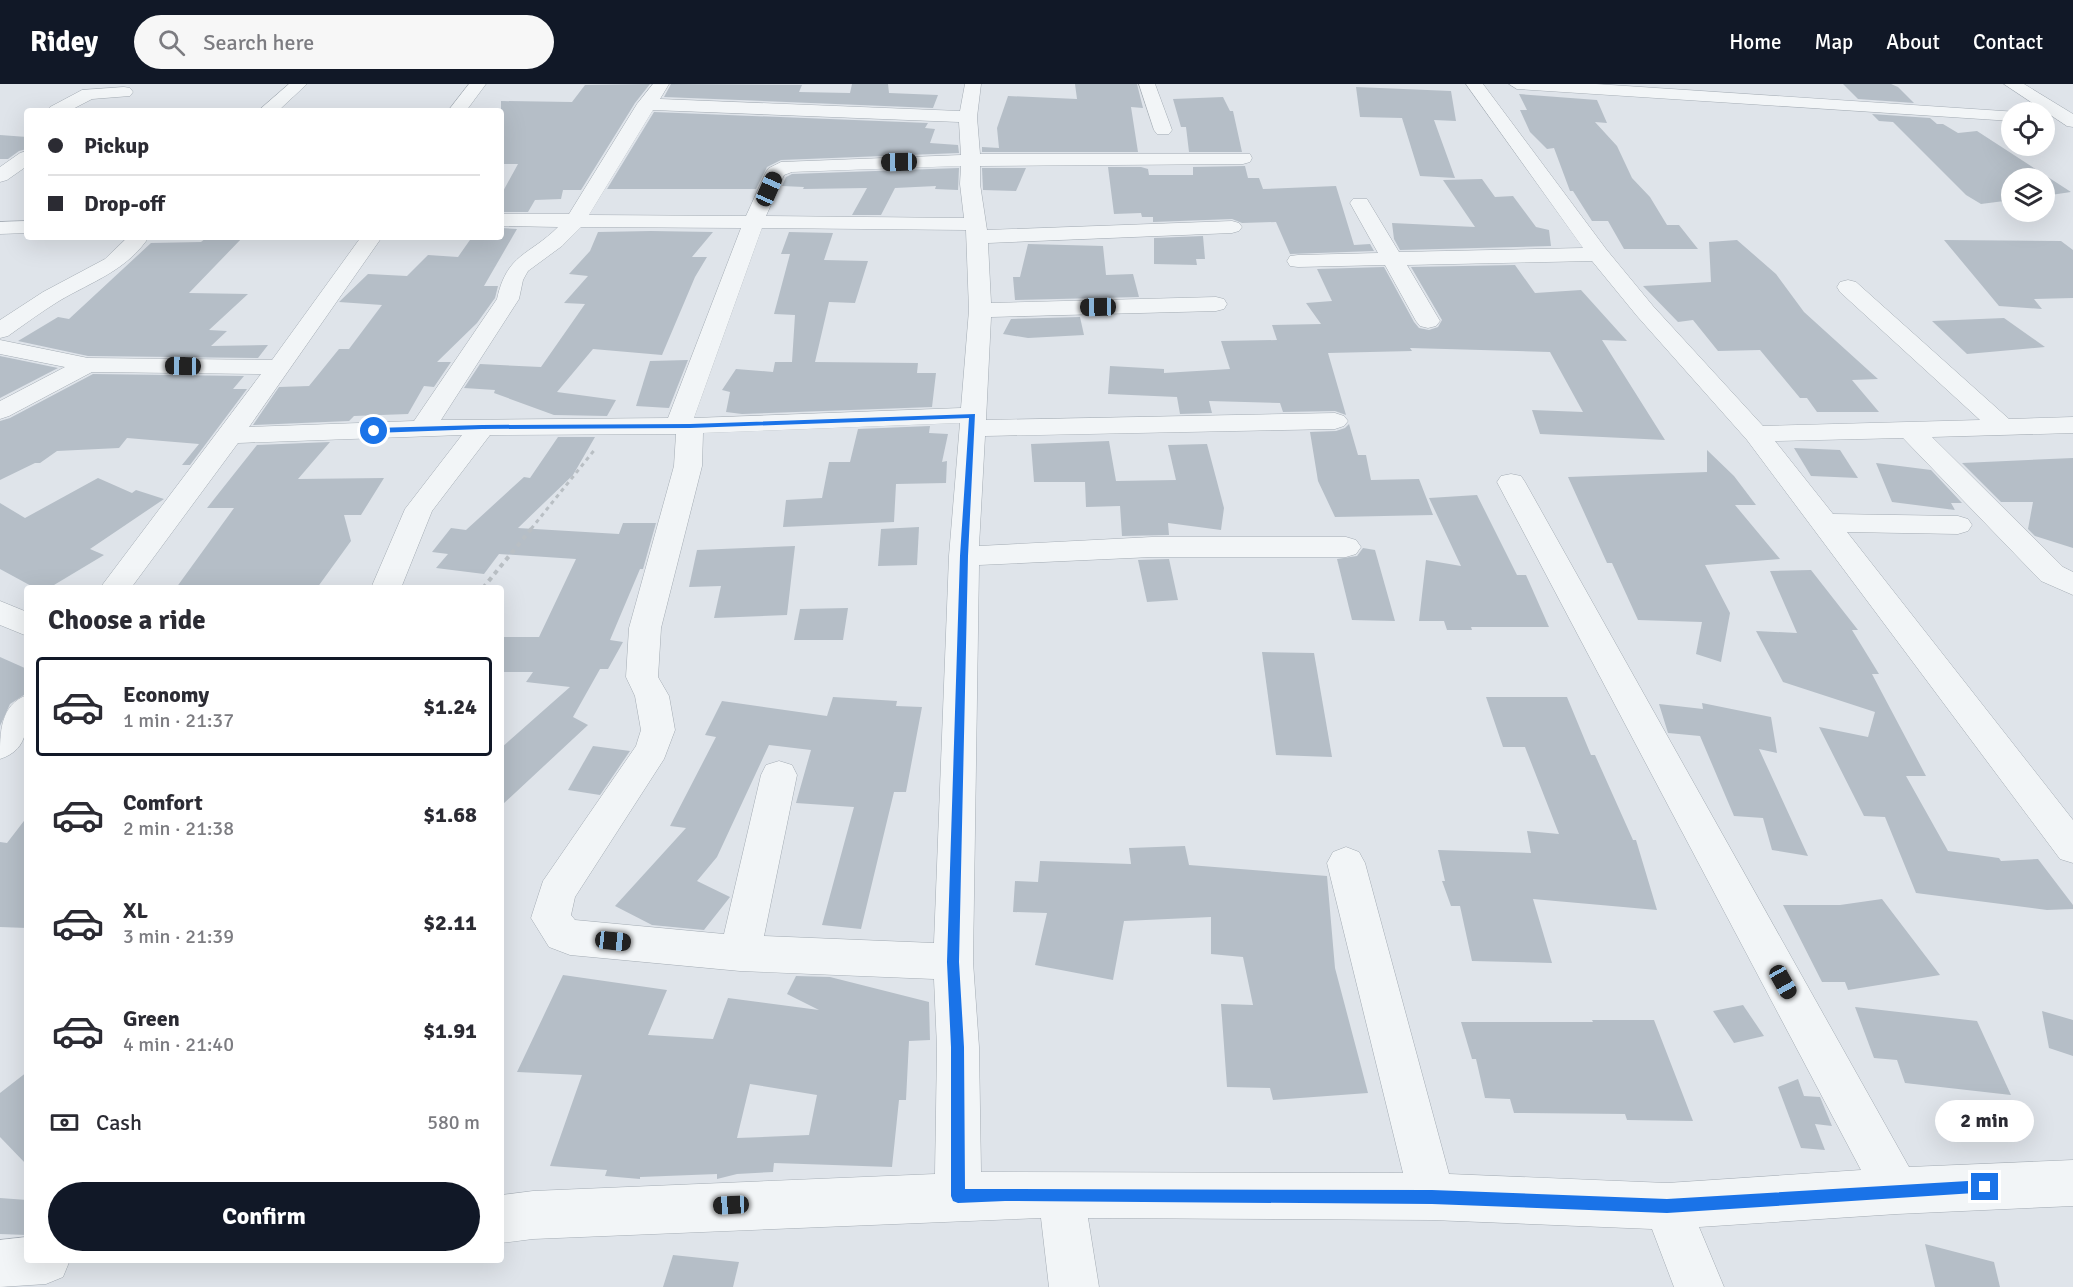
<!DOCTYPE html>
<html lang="en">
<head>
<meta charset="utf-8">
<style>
	body { margin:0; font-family:Signika,sans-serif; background:#f7f7f7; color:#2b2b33; height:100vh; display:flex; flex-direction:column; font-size:22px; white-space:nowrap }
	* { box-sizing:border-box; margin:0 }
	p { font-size:20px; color:#7c7c81 }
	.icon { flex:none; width:33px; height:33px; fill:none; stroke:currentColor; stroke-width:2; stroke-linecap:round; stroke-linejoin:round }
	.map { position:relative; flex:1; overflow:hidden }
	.panel { position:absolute; left:24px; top:501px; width:480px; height:678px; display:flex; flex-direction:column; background:#fff; border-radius:6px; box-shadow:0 6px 24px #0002 }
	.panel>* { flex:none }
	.banner { position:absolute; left:24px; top:24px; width:480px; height:132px; border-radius:6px; box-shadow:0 6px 24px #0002; display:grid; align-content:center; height:132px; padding:0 24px; background:#fff }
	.buttons { position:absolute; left:2001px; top:18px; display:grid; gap:12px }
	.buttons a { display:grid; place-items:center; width:54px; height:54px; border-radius:50%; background:#fff; box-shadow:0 6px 24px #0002; font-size:30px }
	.end { position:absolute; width:27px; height:27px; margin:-14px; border:8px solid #1a73e8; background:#fff; box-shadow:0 0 0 3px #fff }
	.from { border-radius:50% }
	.bubble { position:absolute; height:42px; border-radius:21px; background:#fff; box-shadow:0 6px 24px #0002; font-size:20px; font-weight:700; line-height:42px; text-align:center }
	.car { position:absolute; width:18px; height:36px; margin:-18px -9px; border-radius:8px; box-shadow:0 0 4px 2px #0007; background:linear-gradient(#222 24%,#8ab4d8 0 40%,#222 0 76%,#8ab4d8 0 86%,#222 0) }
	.banner b { display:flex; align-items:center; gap:21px; height:57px; font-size:22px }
	.banner b+b { border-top:2px solid #e1e1e2 }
	.banner i { width:15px; height:15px; background:#2b2b33 }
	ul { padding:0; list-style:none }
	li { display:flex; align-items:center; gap:18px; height:99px; margin:0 12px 9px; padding:0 12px; border:3px solid transparent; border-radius:6px }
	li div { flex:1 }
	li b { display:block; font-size:22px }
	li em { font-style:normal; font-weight:700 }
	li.current { border-color:#111827 }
	li>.icon { width:54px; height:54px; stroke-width:1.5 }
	h2 { padding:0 24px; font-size:27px; line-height:72px }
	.pay { display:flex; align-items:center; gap:15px; height:66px; padding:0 24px; font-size:22px }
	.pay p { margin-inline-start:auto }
	.primary-button { display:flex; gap:12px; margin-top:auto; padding:12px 24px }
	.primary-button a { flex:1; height:69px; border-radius:36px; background:#111827; color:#fff; font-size:24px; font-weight:700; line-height:69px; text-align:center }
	header { display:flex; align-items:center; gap:36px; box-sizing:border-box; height:84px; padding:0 30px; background:#111827; color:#fff }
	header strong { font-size:28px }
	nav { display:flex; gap:33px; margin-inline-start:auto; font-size:21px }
	.search { width:420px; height:54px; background:#f7f7f7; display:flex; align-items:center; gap:15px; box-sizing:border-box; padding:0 21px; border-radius:33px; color:#7c7c81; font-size:22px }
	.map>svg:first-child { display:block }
	.building { fill:#b5bec7; fill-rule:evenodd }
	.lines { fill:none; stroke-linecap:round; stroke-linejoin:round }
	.minor-casing { stroke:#a4acb4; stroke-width:1 }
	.path-far1 { stroke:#b9bfc4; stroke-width:3; stroke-dasharray:4 4; stroke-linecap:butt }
	.path { stroke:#b9bfc4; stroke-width:4; stroke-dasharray:4.5 4.5; stroke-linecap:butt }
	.minor { fill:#f2f5f7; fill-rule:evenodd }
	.route { fill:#1a73e8 }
</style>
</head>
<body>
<header>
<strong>Ridey</strong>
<div class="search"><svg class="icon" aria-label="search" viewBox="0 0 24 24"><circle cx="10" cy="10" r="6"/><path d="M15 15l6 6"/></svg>Search here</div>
<nav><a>Home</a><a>Map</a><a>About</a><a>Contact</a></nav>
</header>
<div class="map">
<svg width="2073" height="1203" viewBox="0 0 2073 1203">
	<rect width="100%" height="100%" fill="#dfe4ea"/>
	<g class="building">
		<polygon points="650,0 635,19 581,106 563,106 561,115 535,116 528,128 501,128 501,111 518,80 501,80 501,17 572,18 585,1"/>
		<polygon points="671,0 802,1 799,8 850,9 852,0 888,0 889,9 938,11 933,24 664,13"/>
		<polygon points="1075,0 1137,0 1143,24 1131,23 1138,68 982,68 982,63 999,64 997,44 1008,12 1077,15"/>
		<polygon points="1843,0 1891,0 1898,3 1914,19 1858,15"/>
		<polygon points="1356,3 1451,7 1456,37 1434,36 1455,94 1420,92 1402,34 1360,33"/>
		<polygon points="1519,10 1597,16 1607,39 1595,38 1617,62 1632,94 1650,113 1667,141 1679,141 1698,165 1624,165 1608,137 1592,137 1573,107 1570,107 1554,64 1547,65 1530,48 1520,26 1527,26"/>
		<polygon points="1223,13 1230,27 1233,27 1242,68 1189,68 1186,43 1181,43 1173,15"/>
		<polygon points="654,28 928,39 925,44 935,45 930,59 958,61 959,69 781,76 767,83 756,105 607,105"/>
		<polygon points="1872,30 1930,34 1937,40 1943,40 1958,49 1977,47 2071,108 2044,112 2044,94 2012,94 2012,116 1981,120 1966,111 1893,38 1879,37"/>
		<polygon points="0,51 27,53 27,65 19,67 8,75 0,75"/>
		<polygon points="1245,82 1248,94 1259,94 1263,105 1336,102 1354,161 1370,160 1374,167 1290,170 1276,138 1242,139 1232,135 1153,138 1153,133 1142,133 1141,129 1114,130 1108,83 1141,83 1148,85 1149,91 1193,91 1193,83"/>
		<polygon points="959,84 958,106 935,105 936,102 895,104 881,131 852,131 867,104 803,105 804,103 782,102 786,93 792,90"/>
		<polygon points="982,84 1026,84 1016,107 983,106"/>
		<polygon points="1482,95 1495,113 1513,112 1536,143 1549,146 1551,162 1400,166 1394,155 1392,139 1475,143 1443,96"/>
		<polygon points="501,144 517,145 484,202 498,202 495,214 477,239 437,278 451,278 434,303 424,302 408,330 354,332 349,337 253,341 279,303 309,302 339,265 349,265 382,221 339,218 368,190 407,192 428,171 458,173 472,153 501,153"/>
		<polygon points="651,147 713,148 692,173 707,173 695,193 662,271 593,265 557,308 616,316 607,332 554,331 494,309 495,306 464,304 480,280 541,283 585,220 564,219 588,192 569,190 590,167 598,148"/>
		<polygon points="789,148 833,149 824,176 868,177 855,219 829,218 815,278 918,279 917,289 936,289 932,323 742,330 726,328 730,308 722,306 736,285 773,288 775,278 792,278 795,231 774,230 790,170 781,170"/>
		<polygon points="1203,152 1205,175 1196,175 1197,181 1154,180 1154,154"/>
		<polygon points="243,153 189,209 248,210 209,246 227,247 211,262 268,261 258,274 88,272 18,257 58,233 69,235 151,159 201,158 206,154"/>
		<polygon points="1737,156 1776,190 1804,228 1878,295 1852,296 1879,328 1817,328 1807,314 1800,314 1760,266 1718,267 1693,236 1678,238 1643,202 1711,198 1709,158"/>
		<polygon points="1944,156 2061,157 2073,166 2073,214 2034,215 2042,225 1999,222"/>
		<polygon points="1028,160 1103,162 1106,191 1133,190 1139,213 1015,216 1013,193 1020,193"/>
		<polygon points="1515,181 1535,209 1581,206 1627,257 1602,256 1665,356 1540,350 1532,326 1583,328 1550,268 1410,264 1412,267 1328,269 1346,331 1335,327 1283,328 1280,319 1209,317 1212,329 1180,330 1177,313 1108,310 1110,282 1164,285 1164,289 1230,285 1221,257 1277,256 1272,241 1321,240 1306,219 1332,217 1317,185 1384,183 1414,238 1419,244 1429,246 1438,243 1442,236 1411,183"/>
		<polygon points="1080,233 1084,251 1028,254 1003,250 1011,235"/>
		<polygon points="2004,234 2045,263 1967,270 1932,237"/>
		<polygon points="0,272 58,284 0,314"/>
		<polygon points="688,276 669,324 636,322 650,277"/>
		<polygon points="93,290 244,292 233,305 247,305 190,381 182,381 199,360 127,354 119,364 57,367 40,379 35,379 0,396 0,337 10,334"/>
		<polygon points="1349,340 1358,371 1366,371 1371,396 1419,395 1433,431 1335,433 1318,397 1310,348 1336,347 1345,344"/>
		<polygon points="930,342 929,349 948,350 942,378 947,377 946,399 896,400 894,438 783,443 786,416 822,414 829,378 850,378 858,345"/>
		<polygon points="558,353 595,353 573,391 518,444 619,450 623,439 656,439 643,485 640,485 610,556 623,558 608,585 600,585 573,633 588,641 501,722 501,664 570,603 526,598 533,588 501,588 501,553 539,553 576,475 499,470 484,490 436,484 448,470 432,468 451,444 466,446 524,393 530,394"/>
		<polygon points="1109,357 1116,397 1176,396 1168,361 1207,360 1224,424 1221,446 1168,439 1169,451 1122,452 1120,422 1086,423 1085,398 1034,398 1031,360"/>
		<polygon points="330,358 298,395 384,394 361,431 344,431 351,457 317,504 176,504 234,424 207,424 257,361"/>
		<polygon points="1794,364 1840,366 1858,394 1811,392"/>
		<polygon points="1707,366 1734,392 1756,421 1735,421 1780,475 1705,481 1730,529 1721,578 1696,570 1702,538 1638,536 1612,479 1607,479 1568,393 1707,388"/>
		<polygon points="2073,374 2073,464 2035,452 2028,445 2033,418 2001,418 1962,379"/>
		<polygon points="1876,379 1931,386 1962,419 1951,419 1955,426 1892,418"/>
		<polygon points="98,394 132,409 136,406 164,415 90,465 104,471 49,504 35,504 0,485 0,419 25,434"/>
		<polygon points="1477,411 1517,491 1526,491 1549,543 1471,543 1472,546 1447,546 1444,537 1419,537 1426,476 1461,482 1429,414"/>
		<polygon points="919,443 917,481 878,482 881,445"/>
		<polygon points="795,462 787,531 714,534 721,502 689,503 697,466"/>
		<polygon points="1363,464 1375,466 1395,537 1352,536 1337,475 1357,472"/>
		<polygon points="1169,475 1178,516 1147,518 1138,476"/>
		<polygon points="1811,486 1858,546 1852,546 1879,590 1872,590 1926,692 1906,692 1948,767 1999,774 2001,777 2038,775 2073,821 2073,825 2047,826 1916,809 1885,733 1864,732 1819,643 1868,653 1875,628 1783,598 1756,547 1797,549 1770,487"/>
		<polygon points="848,524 843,556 794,556 800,525"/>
		<polygon points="1262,568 1314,569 1332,673 1276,671"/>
		<polygon points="0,573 27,585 27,609 10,620 0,642"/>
		<polygon points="833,613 897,617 896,622 922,623 906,708 894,708 861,845 822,841 854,723 796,719 811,666 769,661 717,773 697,797 730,813 704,846 652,841 615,822 686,744 670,742 716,653 705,651 722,617 827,632"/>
		<polygon points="1486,613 1567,613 1591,671 1595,671 1633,756 1636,756 1657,826 1533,815 1552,879 1472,877 1460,822 1451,822 1442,797 1445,797 1438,766 1531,769 1527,747 1559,750 1525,663 1503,663"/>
		<polygon points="1702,619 1771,633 1777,669 1759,665 1808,772 1772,766 1763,734 1734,732 1700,652 1668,649 1659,620 1703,625"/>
		<polygon points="593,662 630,667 600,711 568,706"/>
		<polygon points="27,733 27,844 0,843 0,758 7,759"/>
		<polygon points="1185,762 1189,781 1327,792 1335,884 1368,1009 1273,1016 1270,1004 1227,1003 1221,920 1253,921 1243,873 1211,870 1211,833 1124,837 1113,896 1035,881 1047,829 1013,828 1015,797 1038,798 1040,777 1131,780 1129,764"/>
		<polygon points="1882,815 1940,891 1848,906 1845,898 1822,898 1783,821 1840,821"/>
		<path d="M 563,891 L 667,906 L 648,951 L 713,955 L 728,914 L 819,926 L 787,910 L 796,892 L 830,893 L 929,918 L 930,956 L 909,957 L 906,1016 L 899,1016 L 892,1083 L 774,1079 L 773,1088 L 737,1090 L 717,1095 L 717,1090 L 640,1093 L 640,1095 L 605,1092 L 607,1086 L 550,1082 L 582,991 L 517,988 ZM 750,1000 L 817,1011 L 809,1051 L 737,1054 Z"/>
		<polygon points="1743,921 1764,952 1734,959 1713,927"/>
		<polygon points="1855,923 1977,937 2011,1011 1905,999 1897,976 1874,974"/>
		<polygon points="2042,927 2073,936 2073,972 2049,964"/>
		<polygon points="1592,936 1654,936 1693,1037 1627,1036 1625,1030 1514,1029 1510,1015 1485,1014 1476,975 1472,975 1461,938 1593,938"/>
		<polygon points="27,988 27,1081 0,1053 0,1009"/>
		<polygon points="1798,995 1804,1012 1820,1013 1832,1042 1815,1040 1825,1066 1801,1064 1778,1003"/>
		<polygon points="0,1114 27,1116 27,1151 0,1150"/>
		<polygon points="1925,1160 1994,1178 2000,1203 1935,1203"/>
		<polygon points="673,1171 739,1178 733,1203 663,1203"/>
	</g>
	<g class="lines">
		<g class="minor-casing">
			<g id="minor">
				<polygon points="289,0 307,0 278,27 258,27"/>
				<polygon points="469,0 486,0 466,27 448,27"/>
				<path d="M 653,0 L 669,0 L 660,15 L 960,27 L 965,0 L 981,0 L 977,33 L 980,70 L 1250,70 L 1252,74 L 1250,78 L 1243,80 L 980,82 L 980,100 L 987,146 L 1232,137 L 1239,139 L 1242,143 L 1239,147 L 1232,149 L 988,159 L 991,219 L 1216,213 L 1224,215 L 1227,220 L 1224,225 L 1216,227 L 991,233 L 986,336 L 1335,329 L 1344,332 L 1348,337 L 1344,342 L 1335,345 L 985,352 L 979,462 L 1152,453 L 1346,453 L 1356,456 L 1361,463 L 1356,470 L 1346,473 L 1152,473 L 979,481 L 973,878 L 979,963 L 981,1088 L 1403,1089 L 1327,779 L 1333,768 L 1346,763 L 1359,768 L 1365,779 L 1449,1090 L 1667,1099 L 1861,1086 L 1497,398 L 1501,392 L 1511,390 L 1521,392 L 1525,398 L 1909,1083 L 2073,1076 L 2073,1122 L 1897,1130 L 1699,1143 L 1724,1203 L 1674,1203 L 1652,1145 L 1432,1136 L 1088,1134 L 1099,1203 L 1049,1203 L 1041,1134 L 533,1155 L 501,1159 L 501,1111 L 533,1107 L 935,1090 L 937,963 L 934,895 L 740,887 L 570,871 L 549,863 L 531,834 L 543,797 L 636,662 L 641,646 L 635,612 L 626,593 L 629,544 L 674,382 L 676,350 L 490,351 L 432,427 L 401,504 L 371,504 L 405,425 L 462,351 L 238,359 L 131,504 L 100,504 L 261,290 L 92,288 L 9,332 L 0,335 L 0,317 L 65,283 L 0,270 L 0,256 L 88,274 L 272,276 L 361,153 L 382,153 L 249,343 L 414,337 L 497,215 C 507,169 529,172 558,143 L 501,142 L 501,130 L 569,130 L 637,20 ZM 653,26 L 959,38 L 961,71 L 781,78 L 769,84 L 766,88 L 746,132 L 589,131 ZM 961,82 L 960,100 L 964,134 L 766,132 L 784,91 L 792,88 ZM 581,143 L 741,144 L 668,334 L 441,336 L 519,215 L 523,196 L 528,187 L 562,162 ZM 762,144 L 966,146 L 969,226 L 961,324 L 694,334 ZM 960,339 L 949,472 L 934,859 L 764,852 L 797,691 L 792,681 L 779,677 L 766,681 L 761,691 L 724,850 L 575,836 L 571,831 L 575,813 L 664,675 L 675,646 L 669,612 L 658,593 L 661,544 L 702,382 L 703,349 Z"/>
				<polygon points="1139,0 1155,0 1172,46 1169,50 1157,50 1154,46"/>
				<polygon points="1466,0 1483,0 1606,165 1653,222 1763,342 1980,336 1840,208 1837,203 1840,198 1848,196 1856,198 2009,335 2073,333 2073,349 1932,353 2063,483 2073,488 2073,511 2041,497 1903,354 1775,357 1833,430 1958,432 1968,435 1972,441 1968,447 1958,450 1847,448 2073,736 2073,779 2060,775 1747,356 1637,232 1592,177 1407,181 1440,237 1436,242 1428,244 1420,242 1416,237 1385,181 1298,183 1290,182 1287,177 1290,172 1298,171 1378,169 1350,119 1353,115 1367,115 1399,168 1583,164"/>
				<polygon points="1509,0 1596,0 2018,28 2012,28 2012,37 1517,5"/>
				<polygon points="2004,0 2024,0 2073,30 2073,43 2067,42"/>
				<polygon points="124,3 130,4 133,8 130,12 92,15 69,27 47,27 50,23 82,6"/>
				<polygon points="27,67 27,82 7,96 0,98 0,83 20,69"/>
				<polygon points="27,137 27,149 0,150 0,138"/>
				<path d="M 128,153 L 149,153 C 126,187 93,197 59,217 C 41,228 25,240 8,252 L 0,254 L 0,236 L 43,208 L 105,175 Z"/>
				<polygon points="0,517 27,528 27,552 0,541"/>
				<path d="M 27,611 C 27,639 31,665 0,675 C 0,648 0,621 27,611 Z"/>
				<polygon points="27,1153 27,1176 70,1176 63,1193 46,1200 0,1203 0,1156"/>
			</g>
		</g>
		<polyline class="path-far1" points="531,445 596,364"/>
		<polyline class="path" points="483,504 532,444"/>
		<use href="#minor" class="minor"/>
	</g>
	<polygon class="route" points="975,330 968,472 959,878 964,963 965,1105 1432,1106 1667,1115 1985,1096 1990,1098 1992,1103 1990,1108 1667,1129 1432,1120 1005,1117 958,1119 953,1117 951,1112 951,963 947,878 960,472 969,334 690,344 482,345 374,349 370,347 374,344 482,341 690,340"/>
</svg>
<div class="buttons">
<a><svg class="icon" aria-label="locate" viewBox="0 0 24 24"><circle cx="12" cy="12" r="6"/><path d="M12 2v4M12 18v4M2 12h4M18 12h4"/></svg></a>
<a><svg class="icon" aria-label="layers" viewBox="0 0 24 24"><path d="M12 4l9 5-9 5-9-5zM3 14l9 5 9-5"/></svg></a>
</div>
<i class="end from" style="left:374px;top:347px"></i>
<i class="end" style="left:1985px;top:1103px"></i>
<div class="bubble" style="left:1935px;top:1016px;width:99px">2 min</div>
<i class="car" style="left:899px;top:78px;rotate:269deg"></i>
<i class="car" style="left:769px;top:105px;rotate:24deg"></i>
<i class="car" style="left:1098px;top:223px;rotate:269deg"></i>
<i class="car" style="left:183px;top:282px;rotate:271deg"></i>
<i class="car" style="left:613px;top:857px;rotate:96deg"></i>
<i class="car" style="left:1783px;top:898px;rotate:151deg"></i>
<i class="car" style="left:731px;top:1121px;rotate:267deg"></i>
<div class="banner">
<b><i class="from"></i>Pickup</b>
<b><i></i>Drop-off</b>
</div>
<section class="panel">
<h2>Choose a ride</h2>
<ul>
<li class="current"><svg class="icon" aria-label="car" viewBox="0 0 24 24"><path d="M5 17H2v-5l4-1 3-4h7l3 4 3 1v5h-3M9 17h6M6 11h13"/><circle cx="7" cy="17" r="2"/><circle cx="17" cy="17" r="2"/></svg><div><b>Economy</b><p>1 min · 21:37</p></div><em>$1.24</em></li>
<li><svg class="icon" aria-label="car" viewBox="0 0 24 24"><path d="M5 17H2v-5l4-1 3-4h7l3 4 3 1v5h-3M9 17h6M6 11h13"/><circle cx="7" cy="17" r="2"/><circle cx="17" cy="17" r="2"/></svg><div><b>Comfort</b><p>2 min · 21:38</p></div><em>$1.68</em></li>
<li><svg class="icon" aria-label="car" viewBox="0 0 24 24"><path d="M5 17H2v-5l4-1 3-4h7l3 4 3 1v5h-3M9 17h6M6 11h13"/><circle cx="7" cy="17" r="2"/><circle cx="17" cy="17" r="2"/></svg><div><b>XL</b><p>3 min · 21:39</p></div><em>$2.11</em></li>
<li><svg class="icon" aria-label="car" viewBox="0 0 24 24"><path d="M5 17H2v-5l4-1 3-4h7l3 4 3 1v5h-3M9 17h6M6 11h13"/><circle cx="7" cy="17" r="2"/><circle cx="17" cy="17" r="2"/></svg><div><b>Green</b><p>4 min · 21:40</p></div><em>$1.91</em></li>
</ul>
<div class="pay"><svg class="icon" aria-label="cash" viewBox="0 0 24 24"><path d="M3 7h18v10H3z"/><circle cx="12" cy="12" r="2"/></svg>Cash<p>580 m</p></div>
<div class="primary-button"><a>Confirm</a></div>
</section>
</div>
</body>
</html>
